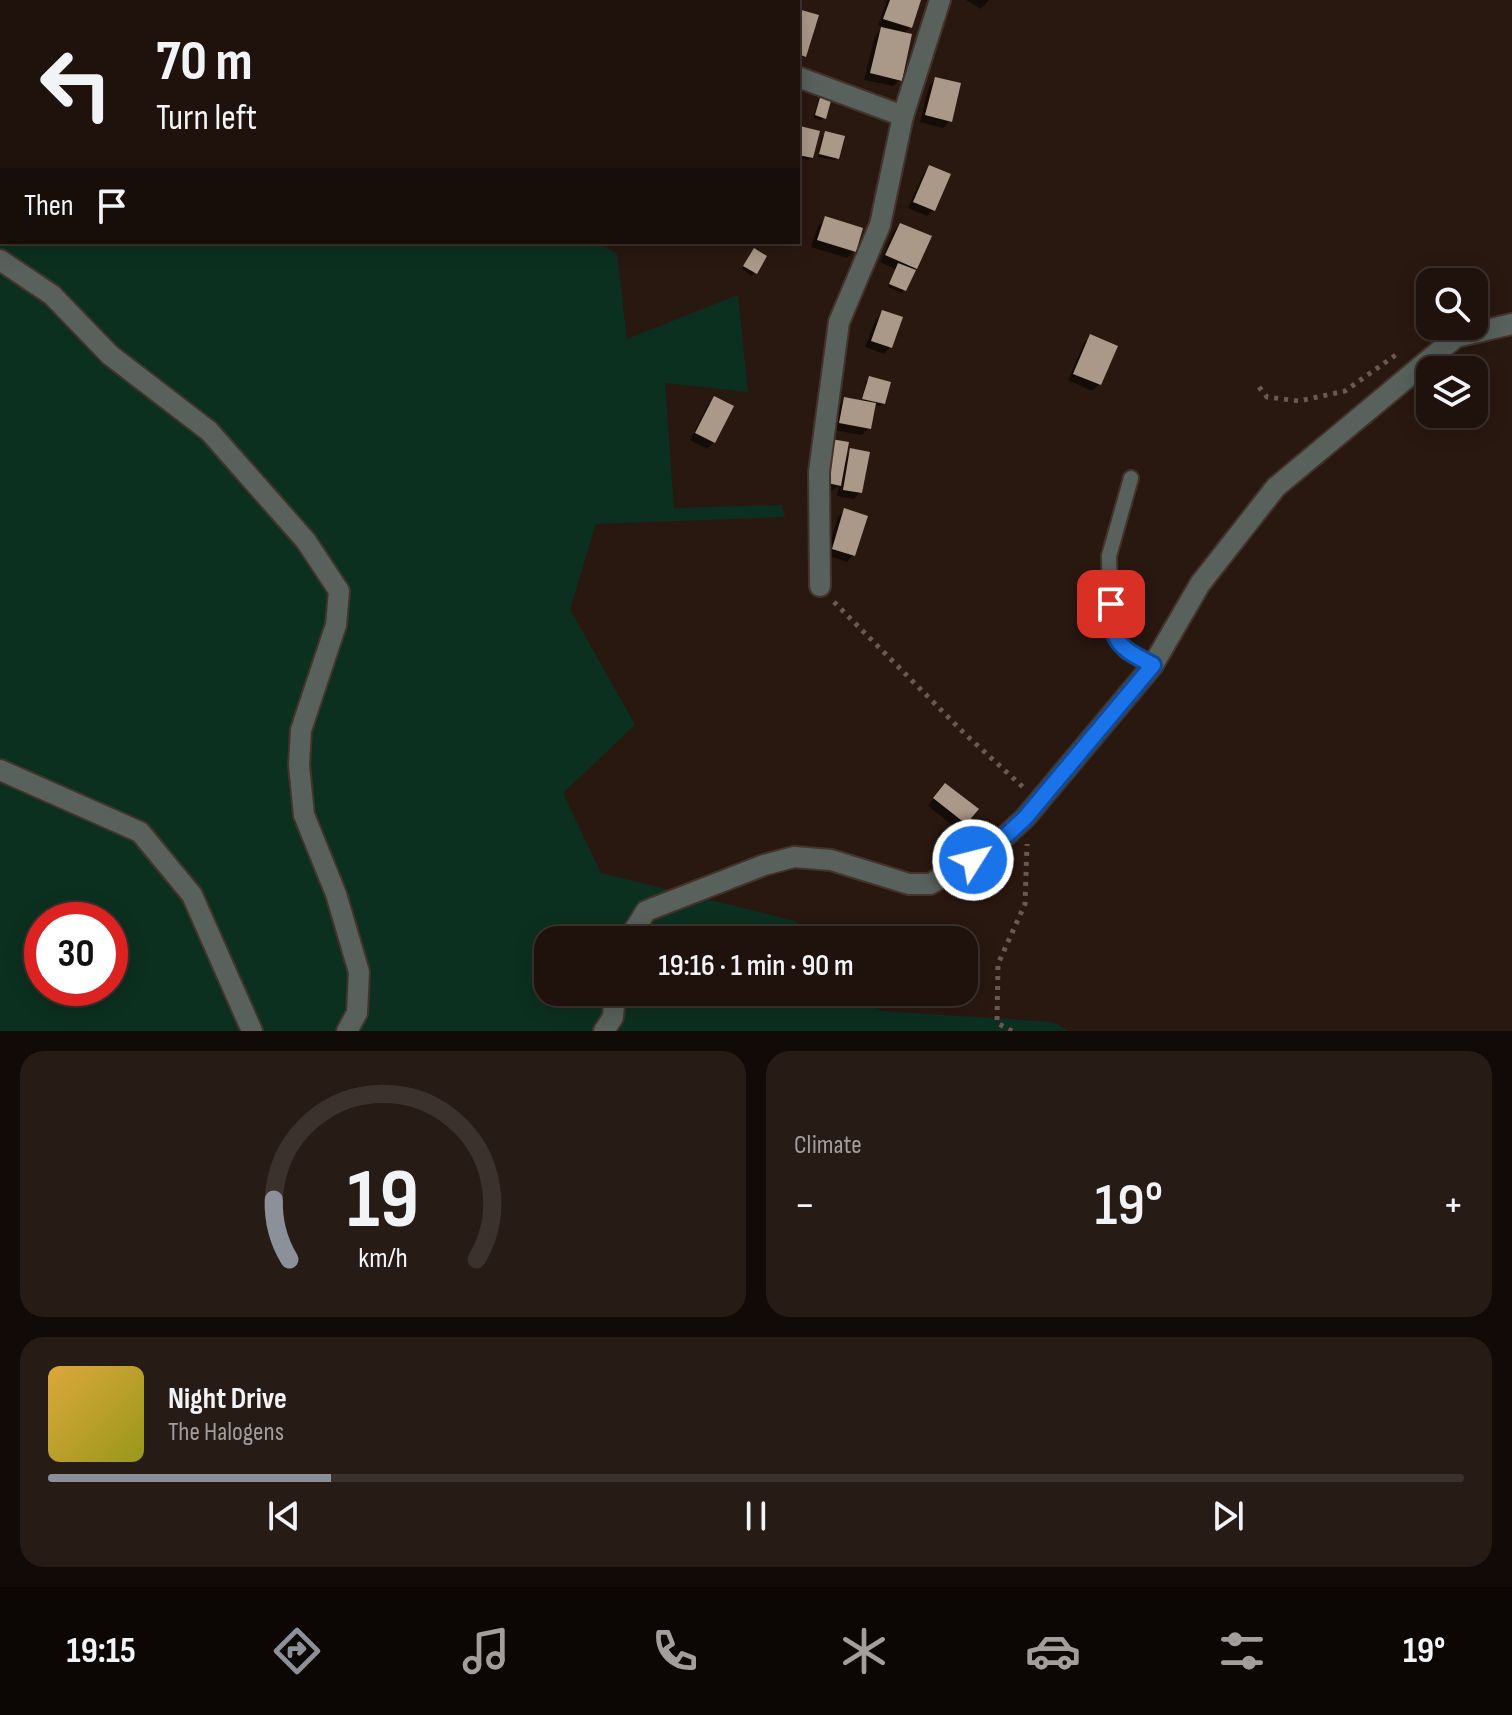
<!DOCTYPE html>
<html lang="en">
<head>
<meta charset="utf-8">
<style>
  :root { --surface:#1f120c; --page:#271b15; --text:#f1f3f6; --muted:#a19e9d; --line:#3c322d; --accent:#8c9099 }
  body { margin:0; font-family:"Sofia Sans Condensed",sans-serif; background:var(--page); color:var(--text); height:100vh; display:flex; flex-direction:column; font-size:30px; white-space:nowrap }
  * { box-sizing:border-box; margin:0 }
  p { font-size:26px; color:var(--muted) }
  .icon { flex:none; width:44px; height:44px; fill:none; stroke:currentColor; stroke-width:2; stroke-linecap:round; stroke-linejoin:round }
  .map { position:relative; height:1031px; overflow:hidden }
  .drawer { display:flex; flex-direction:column; gap:20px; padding:20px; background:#110a07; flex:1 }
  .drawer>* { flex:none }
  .top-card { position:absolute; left:0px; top:0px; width:800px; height:244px; box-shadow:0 4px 20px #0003,0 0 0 2px var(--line); background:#1f120c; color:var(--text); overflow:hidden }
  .buttons { position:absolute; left:1416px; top:268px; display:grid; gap:16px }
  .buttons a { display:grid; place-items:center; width:72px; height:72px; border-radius:16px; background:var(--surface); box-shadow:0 4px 20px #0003,0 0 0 2px var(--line); font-size:40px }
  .speed { position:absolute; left:24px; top:902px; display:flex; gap:16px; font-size:40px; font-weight:700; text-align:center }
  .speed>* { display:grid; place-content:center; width:104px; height:104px; border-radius:50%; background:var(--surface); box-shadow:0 4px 20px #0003,0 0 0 2px var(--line); line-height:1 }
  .speed .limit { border:12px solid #d22; background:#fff; color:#111 }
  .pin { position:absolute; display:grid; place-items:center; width:68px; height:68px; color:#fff; margin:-34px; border-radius:16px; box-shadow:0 4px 12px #0006 }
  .me { position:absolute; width:88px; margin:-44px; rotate:54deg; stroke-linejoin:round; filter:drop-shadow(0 0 6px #0008) }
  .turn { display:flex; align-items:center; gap:28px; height:168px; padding:0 24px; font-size:36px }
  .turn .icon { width:104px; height:104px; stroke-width:2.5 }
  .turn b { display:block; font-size:56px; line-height:68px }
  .then { display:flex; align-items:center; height:76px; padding:0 24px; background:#0003; gap:16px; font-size:30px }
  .big { font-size:60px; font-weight:600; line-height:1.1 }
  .drawer .card { flex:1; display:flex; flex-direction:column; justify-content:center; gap:12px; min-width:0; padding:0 28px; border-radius:24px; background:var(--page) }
  .drawer .dial { align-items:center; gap:0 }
  .dial svg { height:208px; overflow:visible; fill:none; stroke:var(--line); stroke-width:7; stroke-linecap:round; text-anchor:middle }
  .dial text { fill:var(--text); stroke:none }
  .song { display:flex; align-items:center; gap:24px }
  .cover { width:96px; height:96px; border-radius:12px; background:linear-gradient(135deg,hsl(40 70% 55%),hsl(60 70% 35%)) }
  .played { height:8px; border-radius:4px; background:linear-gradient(90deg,var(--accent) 20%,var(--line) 20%) }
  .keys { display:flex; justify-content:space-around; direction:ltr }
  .heat { display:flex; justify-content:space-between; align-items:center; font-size:44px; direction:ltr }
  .drawer .tiles { flex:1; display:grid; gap:20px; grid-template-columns:1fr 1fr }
  .card:last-child { grid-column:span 2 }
  .trip { position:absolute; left:534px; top:926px; width:444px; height:80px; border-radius:24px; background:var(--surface); box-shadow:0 4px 20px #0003,0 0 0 2px var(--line); font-weight:600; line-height:80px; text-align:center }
  .tab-bar { display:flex; height:128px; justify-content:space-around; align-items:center; background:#0c0705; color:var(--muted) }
  .tab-bar .icon { width:56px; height:56px }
  .tab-bar .current { color:var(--accent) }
  .tab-bar b { font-size:36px; color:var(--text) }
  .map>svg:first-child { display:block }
</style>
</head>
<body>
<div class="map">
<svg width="1512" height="1031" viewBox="0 0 1512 1031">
  <rect width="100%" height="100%" fill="#291810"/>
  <!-- green -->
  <path fill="#0c301f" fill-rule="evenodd" d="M0 0H62L74 2H2V242H597L617 254 627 339 738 295 748 392 665 383 674 508 782 505 785 517 596 524 570 609 635 725 563 793 601 873 795 921 813 940H548V992H863L881 1011 1053 1022 1069 1031H0ZM42 920H110V988H42Z"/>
  <!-- shadow -->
  <g fill="#0007">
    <polygon points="248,0 285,0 285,2 256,2"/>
    <polygon points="393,0 446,0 445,2 393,2"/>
    <polygon points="453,0 515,0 513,2 453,2"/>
    <rect x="646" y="0" width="56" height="2"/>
    <polygon points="887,0 919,0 910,27 903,34 900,80 893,86 864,80 875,36 883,27 878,25"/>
    <polygon points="966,0 989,0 981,9"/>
    <polygon points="935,79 950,121 943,128 920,122 929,86"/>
    <polygon points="821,96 824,117 822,120 813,118 819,99"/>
    <polygon points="800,129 811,157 808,160 798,158 798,131"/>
    <polygon points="825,134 838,158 835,160 818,157 822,136"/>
    <polygon points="929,167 934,209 927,216 908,208 923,174"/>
    <polygon points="825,219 854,251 847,258 811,247 818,226"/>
    <polygon points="900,225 915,268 902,293 888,287 895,269 880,262 893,232"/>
    <polygon points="751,253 764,256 752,276 742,269"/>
    <polygon points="882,312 890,347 884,354 865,347 876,319"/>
    <polygon points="1090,337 1099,384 1092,391 1068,380 1084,343"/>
    <polygon points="869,378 883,403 880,406 874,405 869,428 862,435 833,430 838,406 845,399 861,402 866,381"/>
    <polygon points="714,398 714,442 707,449 690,440 708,405"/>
    <polygon points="851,451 860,492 854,499 837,496 839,485 832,491 817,488"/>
    <polygon points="845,510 853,555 847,562 826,555 838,517"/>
    <polygon points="939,792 976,809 958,830 928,806"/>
  </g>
  <!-- building -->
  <g fill="#a98">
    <polygon points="890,0 921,0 912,28 883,19"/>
    <polygon points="798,9 819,15 806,57 798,54"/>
    <polygon points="881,27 912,34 902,81 870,73"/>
    <polygon points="935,77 961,83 952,122 925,115"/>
    <polygon points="821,94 832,97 826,119 815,115"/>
    <polygon points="800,126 820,131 813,158 798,155"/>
    <polygon points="825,131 845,136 839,159 819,154"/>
    <polygon points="929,165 951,174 935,211 913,202"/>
    <polygon points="825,216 863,228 856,252 817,240"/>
    <polygon points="900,223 932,236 917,269 885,255"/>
    <polygon points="754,248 767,256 757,274 743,266"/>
    <polygon points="898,263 916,270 906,291 889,284"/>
    <polygon points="882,310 903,317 892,348 871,341"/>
    <polygon points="1090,334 1118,346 1101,385 1073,374"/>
    <polygon points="869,376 891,382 885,404 862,399"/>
    <polygon points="714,396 734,406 715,443 695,433"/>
    <polygon points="844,397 876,403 871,429 839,423"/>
    <polygon points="831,439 849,442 841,486 823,482"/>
    <polygon points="850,448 870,452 862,493 843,490"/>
    <polygon points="844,508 868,516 855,556 832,549"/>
    <polygon points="945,783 979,809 966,824 933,798"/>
  </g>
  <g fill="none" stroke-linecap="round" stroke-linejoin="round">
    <!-- service casing -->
    <g stroke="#43332b" stroke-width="18">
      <polyline id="service" points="1131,478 1109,556 1111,629 1127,652 1153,665"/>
    </g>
    <!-- minor casing -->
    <g stroke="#43332b" stroke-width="24">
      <g id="minor">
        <polyline points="613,0 618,2"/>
        <polyline points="716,2 717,0"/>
        <polyline points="798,77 903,116"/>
        <polyline points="0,260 52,295 110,355 209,431 306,541 339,591 336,625 301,730 299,765 304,815 336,894 359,972 357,1013 347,1031"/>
        <polyline points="820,586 819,472 839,322 880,225 903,116 940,0"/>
        <polyline points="0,770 140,832 192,895 252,1031"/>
        <polyline points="628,940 646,911 764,865 794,857 831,860 909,884 930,884 990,850 1025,818 1153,665 1200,584 1276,487 1456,337 1512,324"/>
        <polyline points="604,1031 613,1017 615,992"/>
      </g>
    </g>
    <!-- path -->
    <g stroke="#685952" stroke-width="5" stroke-dasharray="4 6" stroke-linecap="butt">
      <polyline points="1259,387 1267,397 1299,401 1345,391 1400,352"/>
      <polyline points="834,602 966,735 1024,788"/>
      <polyline points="1012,1031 997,1023 998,964 1025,904 1027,844"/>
    </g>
    <!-- service -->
    <use href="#service" stroke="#58615b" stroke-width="14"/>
    <!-- minor -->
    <use href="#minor" stroke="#58615b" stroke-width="20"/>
  </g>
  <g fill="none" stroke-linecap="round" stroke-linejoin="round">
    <!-- route casing -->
    <g stroke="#114b97" stroke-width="20">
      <path id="route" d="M973 860 990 850 1025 818 1153 665C1120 648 1111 643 1111 604"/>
    </g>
    <!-- route -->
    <use href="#route" stroke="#1a73e8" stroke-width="14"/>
  </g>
</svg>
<div class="buttons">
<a><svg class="icon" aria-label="search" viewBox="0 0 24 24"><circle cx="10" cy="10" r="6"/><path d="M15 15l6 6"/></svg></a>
<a><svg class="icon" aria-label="layers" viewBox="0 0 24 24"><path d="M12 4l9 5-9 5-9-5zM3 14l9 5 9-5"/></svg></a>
</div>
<div class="speed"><div class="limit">30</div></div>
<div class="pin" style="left:1111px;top:604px;background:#d93025"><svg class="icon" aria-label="arrive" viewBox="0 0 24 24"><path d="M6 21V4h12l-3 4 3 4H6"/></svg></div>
<svg class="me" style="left:973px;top:860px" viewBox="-20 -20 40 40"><circle r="17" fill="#1a73e8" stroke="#fff" stroke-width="3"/><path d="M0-11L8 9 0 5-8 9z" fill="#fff"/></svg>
<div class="trip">19:16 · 1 min · 90 m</div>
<div class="top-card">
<div class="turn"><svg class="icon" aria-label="left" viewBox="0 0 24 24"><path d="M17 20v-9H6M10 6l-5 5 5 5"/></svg><div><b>70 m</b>Turn left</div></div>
<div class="then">Then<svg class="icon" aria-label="arrive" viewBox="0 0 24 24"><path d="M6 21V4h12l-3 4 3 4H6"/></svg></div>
</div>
</div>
<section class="drawer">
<div class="tiles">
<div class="card dial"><svg viewBox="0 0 100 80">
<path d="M14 69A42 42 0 1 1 86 69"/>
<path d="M14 69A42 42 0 0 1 8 46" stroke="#8c9099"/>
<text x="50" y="56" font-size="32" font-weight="700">19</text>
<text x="50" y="72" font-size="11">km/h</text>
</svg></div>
<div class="card"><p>Climate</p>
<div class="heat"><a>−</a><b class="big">19°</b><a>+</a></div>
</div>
<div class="card">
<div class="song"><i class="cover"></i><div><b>Night Drive</b><p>The Halogens</p></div></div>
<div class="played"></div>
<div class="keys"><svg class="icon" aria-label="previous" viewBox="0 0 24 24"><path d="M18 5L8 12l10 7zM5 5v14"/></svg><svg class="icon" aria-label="pause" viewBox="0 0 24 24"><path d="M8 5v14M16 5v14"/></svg><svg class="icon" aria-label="next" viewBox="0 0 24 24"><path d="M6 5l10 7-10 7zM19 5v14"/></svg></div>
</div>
</div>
</section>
<nav class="tab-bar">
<b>19:15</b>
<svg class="icon current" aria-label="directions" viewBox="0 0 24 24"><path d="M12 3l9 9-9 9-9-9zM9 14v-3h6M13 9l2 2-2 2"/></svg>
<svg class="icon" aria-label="music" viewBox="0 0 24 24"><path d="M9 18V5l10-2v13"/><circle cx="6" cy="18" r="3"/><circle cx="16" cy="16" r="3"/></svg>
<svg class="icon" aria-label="phone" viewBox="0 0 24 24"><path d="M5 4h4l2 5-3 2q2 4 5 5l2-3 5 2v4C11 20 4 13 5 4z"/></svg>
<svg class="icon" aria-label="climate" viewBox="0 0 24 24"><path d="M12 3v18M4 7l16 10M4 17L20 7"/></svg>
<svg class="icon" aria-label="car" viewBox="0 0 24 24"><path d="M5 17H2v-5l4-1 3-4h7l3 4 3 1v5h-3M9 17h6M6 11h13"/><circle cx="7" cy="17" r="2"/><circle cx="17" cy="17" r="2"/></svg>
<svg class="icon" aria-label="filters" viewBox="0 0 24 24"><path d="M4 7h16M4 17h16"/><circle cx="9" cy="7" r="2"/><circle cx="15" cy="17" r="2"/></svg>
<b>19°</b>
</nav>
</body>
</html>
